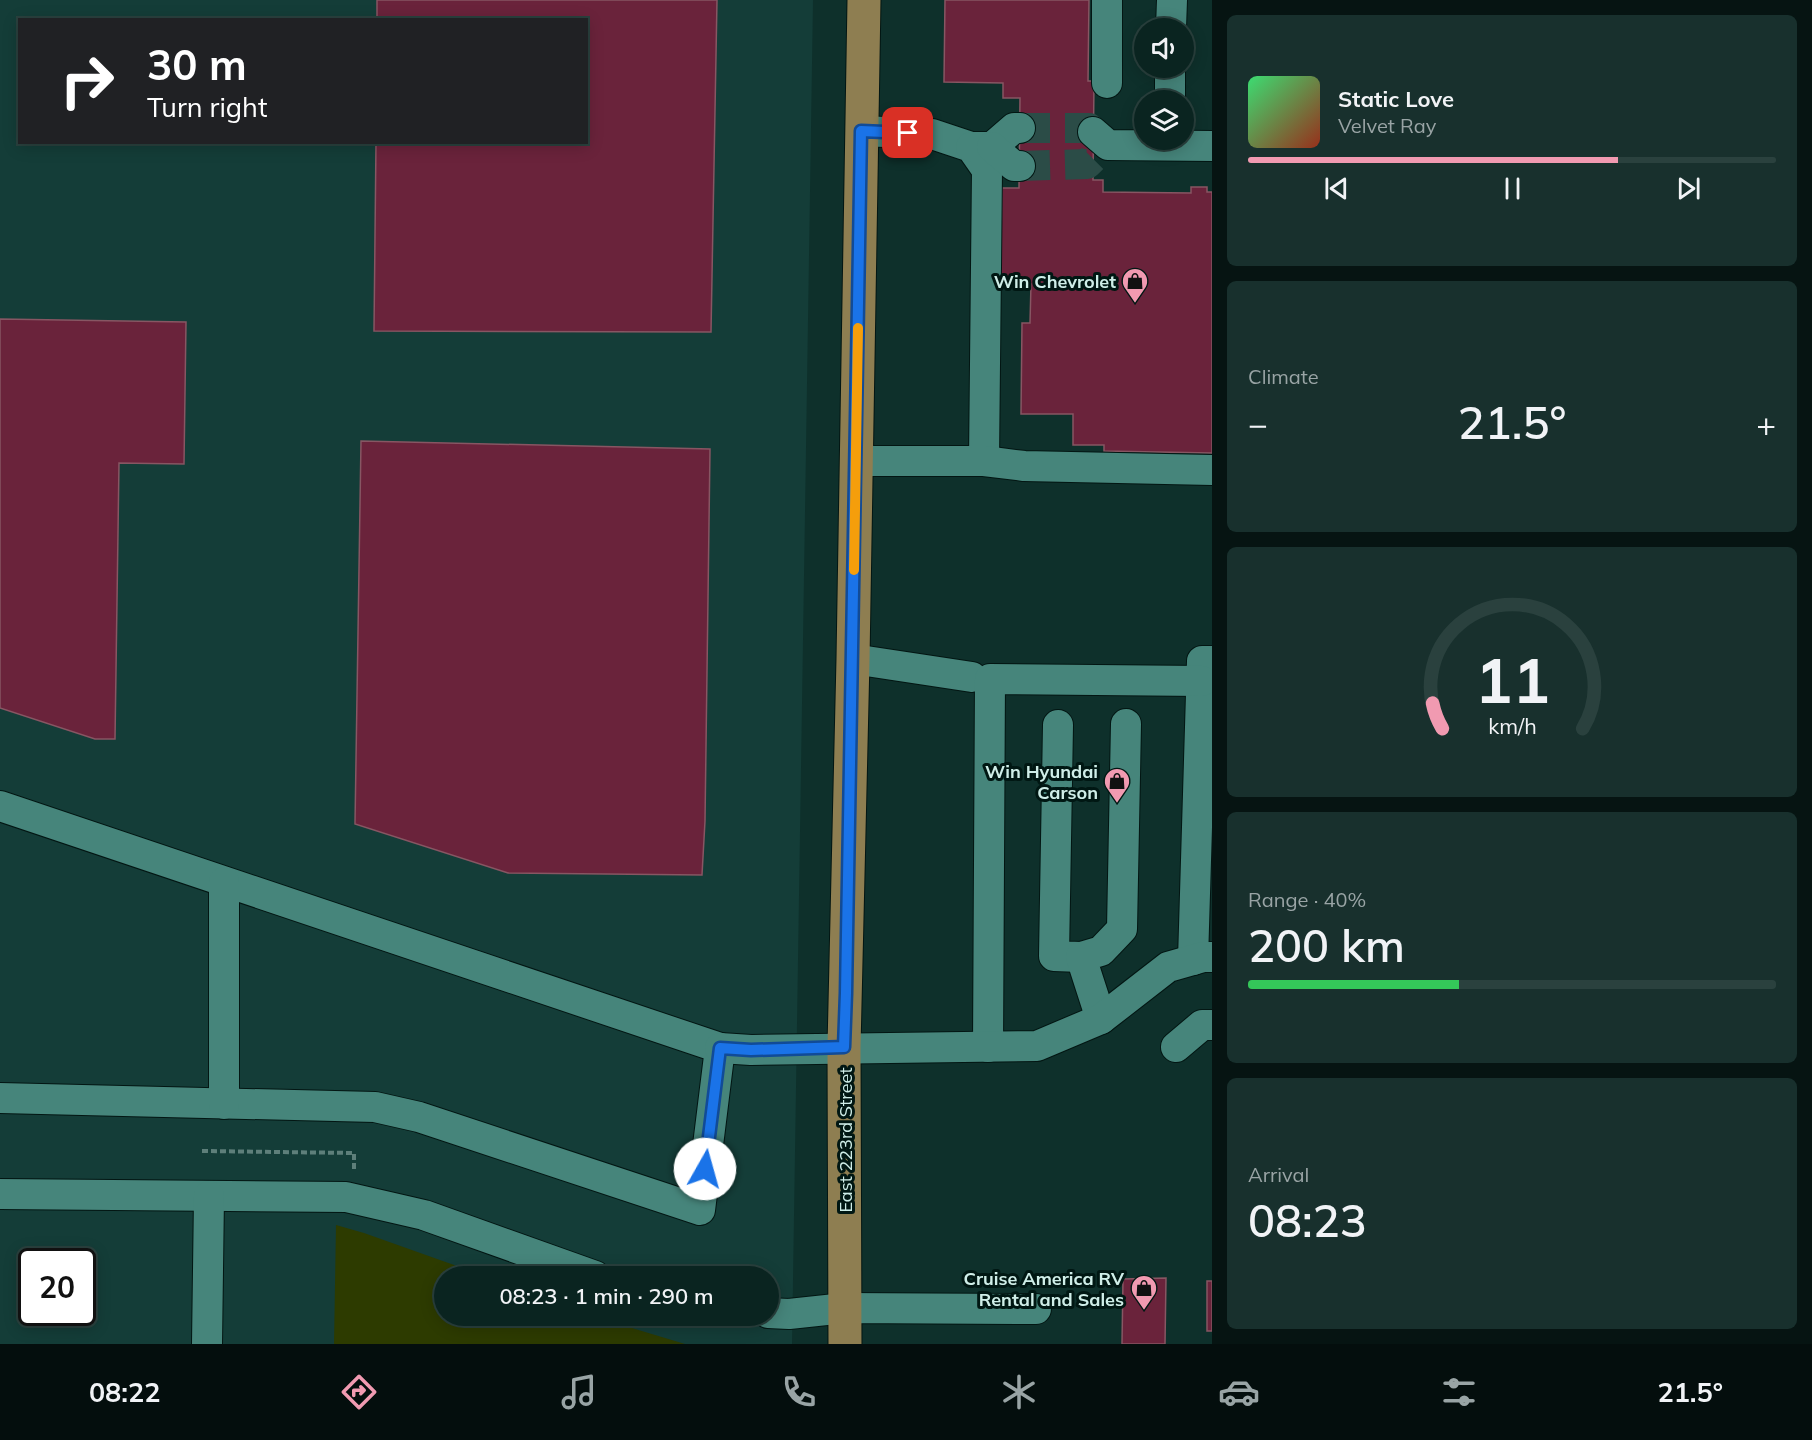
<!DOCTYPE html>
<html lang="en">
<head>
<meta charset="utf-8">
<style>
  :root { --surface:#0a2420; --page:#18302d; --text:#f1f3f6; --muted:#99a4a5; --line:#2a413e; --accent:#f19ab1 }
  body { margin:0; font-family:Mulish,sans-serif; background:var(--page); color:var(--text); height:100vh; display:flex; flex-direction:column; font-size:22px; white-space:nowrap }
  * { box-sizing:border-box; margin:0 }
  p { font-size:20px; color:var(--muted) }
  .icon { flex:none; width:33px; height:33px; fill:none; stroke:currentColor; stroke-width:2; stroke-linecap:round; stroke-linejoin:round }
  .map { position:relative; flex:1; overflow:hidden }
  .panel { display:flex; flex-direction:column; gap:15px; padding:15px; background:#061412; width:600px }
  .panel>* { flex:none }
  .hud { position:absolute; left:18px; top:18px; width:570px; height:126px; border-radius:0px; box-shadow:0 3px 15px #0003,0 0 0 2px var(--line); background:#202124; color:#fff; overflow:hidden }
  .buttons { position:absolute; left:1134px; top:18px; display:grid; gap:12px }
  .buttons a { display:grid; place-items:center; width:60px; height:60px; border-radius:50%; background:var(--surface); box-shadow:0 3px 15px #0003,0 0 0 2px var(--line); font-size:30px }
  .speed { position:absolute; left:18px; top:1248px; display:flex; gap:12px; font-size:30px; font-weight:700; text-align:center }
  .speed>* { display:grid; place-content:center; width:78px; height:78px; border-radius:50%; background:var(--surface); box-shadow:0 3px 15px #0003,0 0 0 2px var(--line); line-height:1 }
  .speed .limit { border:3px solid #111; border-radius:9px; background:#fff; color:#111 }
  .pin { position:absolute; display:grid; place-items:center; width:51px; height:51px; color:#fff; margin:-26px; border-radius:12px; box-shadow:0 3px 9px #0006 }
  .me { position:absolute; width:66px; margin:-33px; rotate:7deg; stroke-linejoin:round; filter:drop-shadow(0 0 4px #0008) }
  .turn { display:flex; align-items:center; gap:21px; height:126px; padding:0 30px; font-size:27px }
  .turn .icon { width:78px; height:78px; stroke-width:2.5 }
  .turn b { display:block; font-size:42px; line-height:51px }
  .big { font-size:45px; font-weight:600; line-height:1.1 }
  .panel .widget { flex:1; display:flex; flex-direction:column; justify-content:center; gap:9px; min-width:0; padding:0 21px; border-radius:9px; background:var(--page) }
  .panel .dial { align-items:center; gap:0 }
  .dial svg { height:156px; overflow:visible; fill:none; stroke:var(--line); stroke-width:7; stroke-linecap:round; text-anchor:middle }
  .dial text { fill:var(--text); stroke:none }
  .song { display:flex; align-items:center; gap:18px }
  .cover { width:72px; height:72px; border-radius:9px; background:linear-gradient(135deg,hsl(140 70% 55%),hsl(10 70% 35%)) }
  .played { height:6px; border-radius:3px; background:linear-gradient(90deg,var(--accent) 70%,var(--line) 70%) }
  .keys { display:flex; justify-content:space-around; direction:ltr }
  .heat { display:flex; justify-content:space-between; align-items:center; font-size:33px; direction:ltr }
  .charge { height:9px; border-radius:4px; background:linear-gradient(90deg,#34c759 40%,var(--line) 0) }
  .trip { position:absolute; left:434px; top:1266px; width:345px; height:60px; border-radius:30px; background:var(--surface); box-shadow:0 3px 15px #0003,0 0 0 2px var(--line); font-weight:600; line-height:60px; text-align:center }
  .tab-bar { display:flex; height:96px; justify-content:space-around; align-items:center; background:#040e0d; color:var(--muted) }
  .tab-bar .icon { width:42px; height:42px }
  .tab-bar .current { color:var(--accent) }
  .tab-bar b { font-size:27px; color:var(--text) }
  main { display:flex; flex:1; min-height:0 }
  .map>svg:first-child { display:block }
</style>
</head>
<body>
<main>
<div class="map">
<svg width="1212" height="1344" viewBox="0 0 1212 1344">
  <rect width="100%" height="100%" fill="#0e302b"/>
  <!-- built -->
  <path fill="#143d38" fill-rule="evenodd" d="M0 0H813L792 1344H0ZM20 20H586V142H20ZM32 1262H82V1312H32ZM444 1276H768V1316H444Z"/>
  <!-- green -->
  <polygon fill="#2d3b00" points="336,1225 364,1233 485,1276 444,1276 444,1316 592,1316 685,1344 334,1344"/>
  <!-- building -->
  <g fill="#6a233b" stroke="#875663" stroke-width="1.5">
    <polygon points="377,0 717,0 711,332 374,331 376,142 586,142 586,20 377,20"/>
    <polygon points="945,0 1089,0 1088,81 1094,81 1093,180 1103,180 1103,192 1191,193 1191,187 1207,187 1207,192 1212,192 1212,453 1104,451 1104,445 1073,445 1073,414 1021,414 1022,323 1030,323 1031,284 1000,284 1002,188 1019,188 1020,98 1003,98 1003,83 944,82"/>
    <polygon points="0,319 186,322 184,464 119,463 115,739 95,739 0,708"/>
    <polygon points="361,441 710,449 705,821 702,875 508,873 355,824"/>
    <polygon points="1166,1278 1165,1344 1122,1344 1123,1279"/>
    <rect x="1207" y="1281" width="5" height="50"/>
  </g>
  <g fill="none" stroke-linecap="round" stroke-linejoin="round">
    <!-- minor-tunnel -->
    <g stroke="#2b4c47" stroke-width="30" stroke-dasharray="30 15" stroke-linecap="butt">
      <polyline points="1020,128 1089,128 1093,132"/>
      <polyline points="1020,166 1087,164 1093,158"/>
    </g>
    <!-- minor casing -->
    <g stroke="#031613" stroke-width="32">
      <g id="minor">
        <polyline points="1171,28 1172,0"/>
        <polyline points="1107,83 1107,0"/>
        <polyline points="1170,100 1170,68"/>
        <polyline points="861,131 932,134 971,147 987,170 984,461"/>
        <polyline points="1093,132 1108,145 1212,146"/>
        <polyline points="971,147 992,147 1014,128 1020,128"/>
        <polyline points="992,147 1014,166 1020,166"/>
        <polyline points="856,461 984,461 1024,466 1212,470"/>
        <polyline points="853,659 972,677"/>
        <polyline points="1058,725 1054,956 1081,957"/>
        <polyline points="0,806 720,1048 700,1210 419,1117 375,1107 0,1098"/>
        <polyline points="1193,960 1202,661 1212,661"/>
        <polyline points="1101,1019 1081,957 1101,951 1122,929 1126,724"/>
        <polyline points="988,1047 990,679 1202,681"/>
        <polyline points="1176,1047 1202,1025 1212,1025"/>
        <polyline points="720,1048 751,1050 1037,1046 1101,1019 1168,967 1203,957 1212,957"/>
        <polyline points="224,1104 224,882"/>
        <polyline points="0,1194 346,1197 424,1215 595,1276"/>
        <polyline points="768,1313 789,1314 845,1308 1036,1309"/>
        <polyline points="207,1344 209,1196"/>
      </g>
    </g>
    <!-- major casing -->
    <g stroke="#031613" stroke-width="35">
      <polyline id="major" points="845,1344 844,1047 853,659 864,0"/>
    </g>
    <!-- path -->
    <polyline stroke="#5e7f7a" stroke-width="4" stroke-dasharray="6 3" stroke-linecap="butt" points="202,1151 354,1153 354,1171"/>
    <!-- minor -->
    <use href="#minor" stroke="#46857b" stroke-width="30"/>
    <!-- major -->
    <use href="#major" stroke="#8e7e51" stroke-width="33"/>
  </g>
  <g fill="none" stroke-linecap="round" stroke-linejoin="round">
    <!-- route casing -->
    <g stroke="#114b97" stroke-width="15">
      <polyline id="route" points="705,1169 720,1048 751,1050 844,1047 846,993 861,131 908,133"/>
    </g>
    <!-- route -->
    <use href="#route" stroke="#1a73e8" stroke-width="10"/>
    <!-- slow -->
    <polyline stroke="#f59e0b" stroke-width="10" points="854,570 858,328"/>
  </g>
  <!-- icons -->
  <defs>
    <g id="shop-pin" transform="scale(1.35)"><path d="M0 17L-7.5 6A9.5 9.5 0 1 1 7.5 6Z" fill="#f19ab1" stroke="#001713"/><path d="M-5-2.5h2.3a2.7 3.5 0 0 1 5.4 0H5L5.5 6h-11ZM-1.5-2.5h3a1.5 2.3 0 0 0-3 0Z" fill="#111"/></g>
  </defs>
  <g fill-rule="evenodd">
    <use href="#shop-pin" x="1135" y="281"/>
    <use href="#shop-pin" x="1117" y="781"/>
    <use href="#shop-pin" x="1144" y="1288"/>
  </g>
  <g text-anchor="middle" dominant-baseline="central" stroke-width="6" stroke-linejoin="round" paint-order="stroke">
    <!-- poi labels -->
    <g font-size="18" font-weight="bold" fill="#cfeee8" stroke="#001713" text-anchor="end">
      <text x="1116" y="281">Win Chevrolet</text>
      <text x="1098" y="771">Win Hyundai<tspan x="1098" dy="21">Carson</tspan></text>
      <text x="1124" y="1278">Cruise America RV<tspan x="1124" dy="21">Rental and Sales</tspan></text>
    </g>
    <!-- street labels -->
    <g font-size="18" fill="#cfeee8" stroke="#001713">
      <text transform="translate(845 1140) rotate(-90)">East 223rd Street</text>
    </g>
  </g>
</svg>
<div class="buttons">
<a><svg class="icon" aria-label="sound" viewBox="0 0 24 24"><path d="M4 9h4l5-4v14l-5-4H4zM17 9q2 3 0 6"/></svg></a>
<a><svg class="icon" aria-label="layers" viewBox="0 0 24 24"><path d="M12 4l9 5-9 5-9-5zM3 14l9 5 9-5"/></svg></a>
</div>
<div class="speed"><div class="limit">20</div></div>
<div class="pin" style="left:908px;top:133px;background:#d93025"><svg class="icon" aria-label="arrive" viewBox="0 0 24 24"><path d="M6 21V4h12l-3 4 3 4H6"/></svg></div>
<svg class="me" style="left:705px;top:1169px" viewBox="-20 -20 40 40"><circle r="19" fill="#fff"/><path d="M0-13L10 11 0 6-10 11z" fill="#1a73e8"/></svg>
<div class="trip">08:23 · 1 min · 290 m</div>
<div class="hud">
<div class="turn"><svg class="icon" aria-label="right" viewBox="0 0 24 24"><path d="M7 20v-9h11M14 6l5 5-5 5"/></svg><div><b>30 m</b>Turn right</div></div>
</div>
</div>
<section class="panel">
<div class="widget">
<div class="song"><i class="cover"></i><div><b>Static Love</b><p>Velvet Ray</p></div></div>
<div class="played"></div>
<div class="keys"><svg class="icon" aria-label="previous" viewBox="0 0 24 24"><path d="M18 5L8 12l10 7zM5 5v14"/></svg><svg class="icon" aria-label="pause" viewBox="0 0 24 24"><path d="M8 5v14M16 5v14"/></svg><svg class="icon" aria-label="next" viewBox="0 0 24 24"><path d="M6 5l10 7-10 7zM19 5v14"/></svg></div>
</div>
<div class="widget"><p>Climate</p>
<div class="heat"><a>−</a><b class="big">21.5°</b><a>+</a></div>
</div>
<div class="widget dial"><svg viewBox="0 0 100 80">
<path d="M14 69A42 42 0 1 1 86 69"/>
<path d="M14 69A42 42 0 0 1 9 56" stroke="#f19ab1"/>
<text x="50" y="56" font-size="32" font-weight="700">11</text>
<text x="50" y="72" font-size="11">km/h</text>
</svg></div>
<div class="widget"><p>Range · 40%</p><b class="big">200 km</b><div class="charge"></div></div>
<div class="widget"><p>Arrival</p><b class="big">08:23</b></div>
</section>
</main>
<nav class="tab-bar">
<b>08:22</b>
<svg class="icon current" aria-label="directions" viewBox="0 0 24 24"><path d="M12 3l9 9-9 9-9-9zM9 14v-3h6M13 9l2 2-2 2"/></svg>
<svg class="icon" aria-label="music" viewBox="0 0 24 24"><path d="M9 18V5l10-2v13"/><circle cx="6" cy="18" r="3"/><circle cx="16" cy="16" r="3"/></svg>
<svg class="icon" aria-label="phone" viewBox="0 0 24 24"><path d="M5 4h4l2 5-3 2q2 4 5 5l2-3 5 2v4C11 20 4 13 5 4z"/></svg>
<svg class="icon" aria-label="climate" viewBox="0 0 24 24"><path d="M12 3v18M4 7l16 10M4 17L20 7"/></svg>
<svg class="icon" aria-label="car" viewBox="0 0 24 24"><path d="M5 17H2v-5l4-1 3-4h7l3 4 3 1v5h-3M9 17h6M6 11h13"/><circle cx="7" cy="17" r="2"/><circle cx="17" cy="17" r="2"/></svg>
<svg class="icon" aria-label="filters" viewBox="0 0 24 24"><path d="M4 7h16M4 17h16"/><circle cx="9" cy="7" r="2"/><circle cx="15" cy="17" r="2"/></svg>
<b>21.5°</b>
</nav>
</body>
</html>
